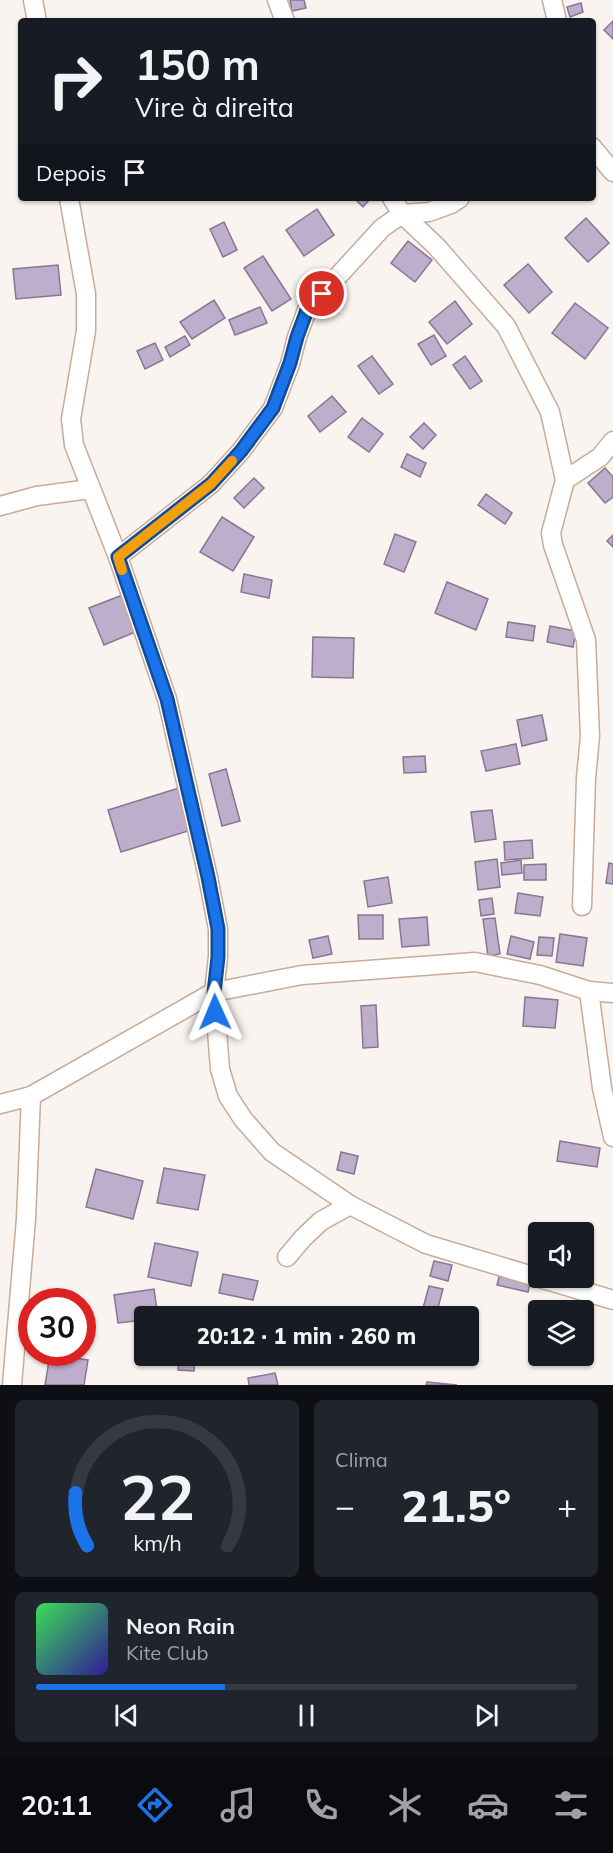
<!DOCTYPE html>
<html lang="pt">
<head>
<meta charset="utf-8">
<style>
  :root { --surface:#171b24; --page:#20242c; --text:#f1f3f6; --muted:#9ea1a6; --line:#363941; --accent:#1a73e8 }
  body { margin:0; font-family:Mulish,sans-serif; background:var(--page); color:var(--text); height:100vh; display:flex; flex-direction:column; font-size:22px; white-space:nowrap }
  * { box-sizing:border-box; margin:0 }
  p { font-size:20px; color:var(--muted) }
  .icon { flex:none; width:33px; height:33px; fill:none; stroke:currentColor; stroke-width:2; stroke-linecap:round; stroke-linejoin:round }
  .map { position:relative; height:1385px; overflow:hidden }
  .drawer { display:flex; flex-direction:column; gap:15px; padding:15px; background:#0d0f14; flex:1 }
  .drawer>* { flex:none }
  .hud { position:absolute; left:18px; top:18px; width:578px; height:183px; border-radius:6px; box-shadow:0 2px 4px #0004; background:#171b24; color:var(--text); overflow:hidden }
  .tools { position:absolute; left:528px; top:1222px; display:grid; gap:12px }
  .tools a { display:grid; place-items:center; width:66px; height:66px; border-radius:6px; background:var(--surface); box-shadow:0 2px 4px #0004; font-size:30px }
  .speed { position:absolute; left:18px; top:1288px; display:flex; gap:12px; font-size:30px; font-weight:700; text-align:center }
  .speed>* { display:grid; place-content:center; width:78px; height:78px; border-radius:50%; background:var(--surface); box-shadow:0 2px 4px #0004; line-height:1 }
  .speed .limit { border:9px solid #d22; background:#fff; color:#111 }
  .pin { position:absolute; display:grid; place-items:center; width:51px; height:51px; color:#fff; margin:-26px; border:3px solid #fff; border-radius:50%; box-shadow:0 2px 6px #0007 }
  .me { position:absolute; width:66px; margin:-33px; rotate:359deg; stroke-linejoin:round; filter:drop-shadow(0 0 4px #0008) }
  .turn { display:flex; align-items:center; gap:21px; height:126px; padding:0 18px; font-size:27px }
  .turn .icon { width:78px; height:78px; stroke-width:2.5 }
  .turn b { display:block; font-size:42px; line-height:51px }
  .then { display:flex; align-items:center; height:57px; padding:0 18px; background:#0003; gap:12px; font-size:22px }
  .big { font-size:45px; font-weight:800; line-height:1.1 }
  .drawer .card { flex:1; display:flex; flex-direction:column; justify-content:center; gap:9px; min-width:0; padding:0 21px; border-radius:9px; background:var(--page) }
  .drawer .dial { align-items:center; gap:0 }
  .dial svg { height:156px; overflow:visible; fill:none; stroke:var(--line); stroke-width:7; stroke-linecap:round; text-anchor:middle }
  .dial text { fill:var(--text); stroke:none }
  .song { display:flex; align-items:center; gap:18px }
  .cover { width:72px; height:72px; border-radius:9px; background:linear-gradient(135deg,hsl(130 70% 55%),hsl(250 70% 35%)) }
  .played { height:6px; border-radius:3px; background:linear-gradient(90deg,var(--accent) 35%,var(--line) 35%) }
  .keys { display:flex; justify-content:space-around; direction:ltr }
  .heat { display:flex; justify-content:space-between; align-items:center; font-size:33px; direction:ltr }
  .drawer .tiles { flex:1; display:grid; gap:15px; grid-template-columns:1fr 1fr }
  .card:last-child { grid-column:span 2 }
  .trip { position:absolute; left:134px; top:1306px; width:345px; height:60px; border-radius:6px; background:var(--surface); box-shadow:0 2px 4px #0004; font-weight:800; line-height:60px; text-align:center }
  .menu { display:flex; height:96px; justify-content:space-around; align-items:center; background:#090b0e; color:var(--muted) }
  .menu .icon { width:42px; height:42px }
  .menu .selected { color:var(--accent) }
  .menu b { font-size:27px; color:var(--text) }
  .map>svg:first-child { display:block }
</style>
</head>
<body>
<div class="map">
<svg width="613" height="1385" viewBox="0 0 613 1385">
  <rect width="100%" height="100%" fill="#faf4f0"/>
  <!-- building -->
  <g fill="#beadcb" stroke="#877792" stroke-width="1.5">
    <polygon points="290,0 304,0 306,8 292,11"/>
    <polygon points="581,3 583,12 570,17 567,7"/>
    <polygon points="613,21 613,39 604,30"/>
    <polygon points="354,198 371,198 363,207"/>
    <polygon points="317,209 334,235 304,256 286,230"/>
    <polygon points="586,218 609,243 588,262 565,238"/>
    <polygon points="224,222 237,250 223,257 210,229"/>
    <polygon points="408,241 432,260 415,282 391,263"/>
    <polygon points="263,256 291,299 272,311 244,268"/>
    <polygon points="528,264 552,292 529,313 504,285"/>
    <polygon points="58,265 61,295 16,299 13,269"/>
    <polygon points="214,300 225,318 192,339 180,322"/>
    <polygon points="455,301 472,324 447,344 429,322"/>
    <polygon points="575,303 608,328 585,359 552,333"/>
    <polygon points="260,307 267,323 235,335 229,320"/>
    <polygon points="434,335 446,356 431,365 418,344"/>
    <polygon points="185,336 190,345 170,357 165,347"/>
    <polygon points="155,343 163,360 145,369 137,351"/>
    <polygon points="372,356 393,384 379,394 358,366"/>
    <polygon points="465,356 482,381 470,389 453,365"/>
    <polygon points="332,396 346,412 320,432 308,416"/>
    <polygon points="362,418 383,434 369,452 348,437"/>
    <polygon points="424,423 436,435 423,449 410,437"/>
    <polygon points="407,454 426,463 420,477 401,467"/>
    <polygon points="605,468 613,477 613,497 605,503 588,483"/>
    <polygon points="254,478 264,488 244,508 234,498"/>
    <polygon points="486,494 512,513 505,524 478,505"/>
    <polygon points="222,517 254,537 233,571 200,552"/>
    <polygon points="395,534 416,542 404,572 384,564"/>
    <polygon points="613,535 613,547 607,541"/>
    <polygon points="244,574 272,580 269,598 241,592"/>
    <polygon points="447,582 488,599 476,630 435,613"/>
    <polygon points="125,594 140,630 104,645 89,608"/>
    <polygon points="508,622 535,626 533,641 506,637"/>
    <polygon points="550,626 576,631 573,647 547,642"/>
    <polygon points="313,637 354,638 353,678 312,677"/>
    <polygon points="542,715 547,740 522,746 517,720"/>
    <polygon points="516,744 520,764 486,771 481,751"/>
    <polygon points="425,756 426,772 404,773 403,757"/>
    <polygon points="226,769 240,821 222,826 209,774"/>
    <polygon points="179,788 191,830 121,852 108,810"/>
    <polygon points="492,810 496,839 475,842 471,812"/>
    <polygon points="532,840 533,858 505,860 504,842"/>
    <polygon points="497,859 500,887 478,890 475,862"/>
    <polygon points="521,860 522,873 502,875 501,863"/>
    <polygon points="609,863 613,864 613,884 606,883"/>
    <polygon points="546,864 546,880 524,880 524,865"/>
    <polygon points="388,877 392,903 368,907 364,881"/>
    <polygon points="518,893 543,897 540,916 515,913"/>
    <polygon points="492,898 494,914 481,916 479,900"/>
    <polygon points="358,915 383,915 383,939 359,939"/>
    <polygon points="427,917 429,945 402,947 399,919"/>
    <polygon points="495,918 500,954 488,956 483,919"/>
    <polygon points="560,934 587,938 583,966 556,962"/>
    <polygon points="328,936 332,954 313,958 309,940"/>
    <polygon points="511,936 534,942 530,959 507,954"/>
    <polygon points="539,937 554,938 552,956 537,955"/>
    <polygon points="525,997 558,1000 555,1028 523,1026"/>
    <polygon points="376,1005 378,1047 363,1048 361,1006"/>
    <polygon points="560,1141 600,1148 597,1167 557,1161"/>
    <polygon points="341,1152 358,1156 354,1174 337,1170"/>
    <polygon points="164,1168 205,1175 198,1210 157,1203"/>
    <polygon points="96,1169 143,1181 133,1219 86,1207"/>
    <polygon points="155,1243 198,1252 191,1286 148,1277"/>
    <polygon points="434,1261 452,1265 448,1281 430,1276"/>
    <polygon points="500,1273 531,1280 528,1292 497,1285"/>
    <polygon points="223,1274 258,1281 253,1300 219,1293"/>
    <polygon points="429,1286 443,1289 436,1315 422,1312"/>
    <polygon points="154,1289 158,1317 144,1317 144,1320 118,1323 114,1295"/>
    <polygon points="50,1355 88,1360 84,1385 45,1385"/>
    <polygon points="179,1356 195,1356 194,1371 178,1370"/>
    <polygon points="275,1373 278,1385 249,1385 248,1378"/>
    <polygon points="427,1382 457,1385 426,1385"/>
  </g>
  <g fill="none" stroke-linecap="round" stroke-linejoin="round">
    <!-- minor casing -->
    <g stroke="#c9ab97" stroke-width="21">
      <g id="minor">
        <polyline points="33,0 37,21"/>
        <polyline points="277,0 285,21"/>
        <polyline points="552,0 557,21"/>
        <polyline points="592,147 613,172"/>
        <polyline points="69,198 86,294 86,331 71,419 74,445 118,557 167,699 208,877 218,929 218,957 214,992 220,1069 228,1096 243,1119 272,1152 350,1205 426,1244 613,1300"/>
        <polyline points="392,198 402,214 436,246 506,326 550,412 565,480 551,533 553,545 586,640 590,736 586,778 582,906"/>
        <polyline points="565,480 600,457 613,441"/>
        <polyline points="0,506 37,496 90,489"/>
        <polyline points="118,557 211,484 241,451 273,408 290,364 297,337 307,310 382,228 402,214 429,212 451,204 460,198"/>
        <polyline points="589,991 602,1088 613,1137"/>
        <polyline points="0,1104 31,1096 214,992 302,975 475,962 540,975 589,991 613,993"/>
        <polyline points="287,1257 303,1238 321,1221 350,1205"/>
        <polyline points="12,1385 26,1219 31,1096"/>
      </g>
    </g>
    <!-- minor -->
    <use href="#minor" stroke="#fff" stroke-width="18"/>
  </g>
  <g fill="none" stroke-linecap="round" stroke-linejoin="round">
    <!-- route casing -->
    <g stroke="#114b97" stroke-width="15">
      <polyline id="route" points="215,1012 214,993 218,957 218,929 208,877 167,699 118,557 211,484 241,451 273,408 290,363 297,337 307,310 322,294"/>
    </g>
    <!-- route -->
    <use href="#route" stroke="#1a73e8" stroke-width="10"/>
    <!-- slow -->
    <polyline stroke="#f59e0b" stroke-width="10" points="122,570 118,557 211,484 232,461"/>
  </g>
</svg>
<div class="tools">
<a><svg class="icon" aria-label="sound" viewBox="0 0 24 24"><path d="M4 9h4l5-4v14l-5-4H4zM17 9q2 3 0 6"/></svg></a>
<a><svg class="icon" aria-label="layers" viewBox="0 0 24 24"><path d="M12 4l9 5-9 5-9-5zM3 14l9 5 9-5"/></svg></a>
</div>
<div class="speed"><div class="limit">30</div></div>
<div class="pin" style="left:322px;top:294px;background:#d93025"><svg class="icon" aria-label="arrive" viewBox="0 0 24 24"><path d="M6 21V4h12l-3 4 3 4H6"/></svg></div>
<svg class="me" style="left:215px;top:1012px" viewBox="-20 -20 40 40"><path d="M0-17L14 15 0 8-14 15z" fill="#1a73e8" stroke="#fff" stroke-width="4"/></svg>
<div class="trip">20:12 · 1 min · 260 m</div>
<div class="hud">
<div class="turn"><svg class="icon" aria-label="right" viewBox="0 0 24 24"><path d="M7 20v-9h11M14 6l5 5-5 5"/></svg><div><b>150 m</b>Vire à direita</div></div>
<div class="then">Depois<svg class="icon" aria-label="arrive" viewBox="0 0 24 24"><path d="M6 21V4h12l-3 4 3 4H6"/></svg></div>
</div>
</div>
<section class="drawer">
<div class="tiles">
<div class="card dial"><svg viewBox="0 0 100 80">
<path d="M14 69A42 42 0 1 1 86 69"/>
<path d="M14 69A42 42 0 0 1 8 42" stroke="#1a73e8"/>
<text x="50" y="56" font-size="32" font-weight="700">22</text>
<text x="50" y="72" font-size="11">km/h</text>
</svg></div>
<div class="card"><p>Clima</p>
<div class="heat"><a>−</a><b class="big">21.5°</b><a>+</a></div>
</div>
<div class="card">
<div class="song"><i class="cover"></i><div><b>Neon Rain</b><p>Kite Club</p></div></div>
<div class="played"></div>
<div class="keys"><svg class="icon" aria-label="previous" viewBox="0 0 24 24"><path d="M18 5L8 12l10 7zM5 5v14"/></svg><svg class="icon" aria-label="pause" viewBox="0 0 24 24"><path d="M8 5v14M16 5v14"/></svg><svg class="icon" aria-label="next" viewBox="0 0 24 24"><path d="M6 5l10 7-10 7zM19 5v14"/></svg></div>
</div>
</div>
</section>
<nav class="menu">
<b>20:11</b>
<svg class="icon selected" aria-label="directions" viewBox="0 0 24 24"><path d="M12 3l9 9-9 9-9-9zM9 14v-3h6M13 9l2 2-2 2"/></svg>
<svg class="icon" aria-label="music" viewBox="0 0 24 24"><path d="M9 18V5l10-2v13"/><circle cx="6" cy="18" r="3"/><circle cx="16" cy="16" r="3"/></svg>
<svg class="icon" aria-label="phone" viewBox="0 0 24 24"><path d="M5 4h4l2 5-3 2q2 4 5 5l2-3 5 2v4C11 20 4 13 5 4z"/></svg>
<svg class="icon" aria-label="climate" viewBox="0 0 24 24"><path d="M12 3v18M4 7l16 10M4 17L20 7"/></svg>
<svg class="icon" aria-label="car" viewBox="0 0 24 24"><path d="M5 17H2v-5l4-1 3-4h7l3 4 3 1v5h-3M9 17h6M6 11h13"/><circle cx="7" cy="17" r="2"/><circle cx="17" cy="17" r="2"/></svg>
<svg class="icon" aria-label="filters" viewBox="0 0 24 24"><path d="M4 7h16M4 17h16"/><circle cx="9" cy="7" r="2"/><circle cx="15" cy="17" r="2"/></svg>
</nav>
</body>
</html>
